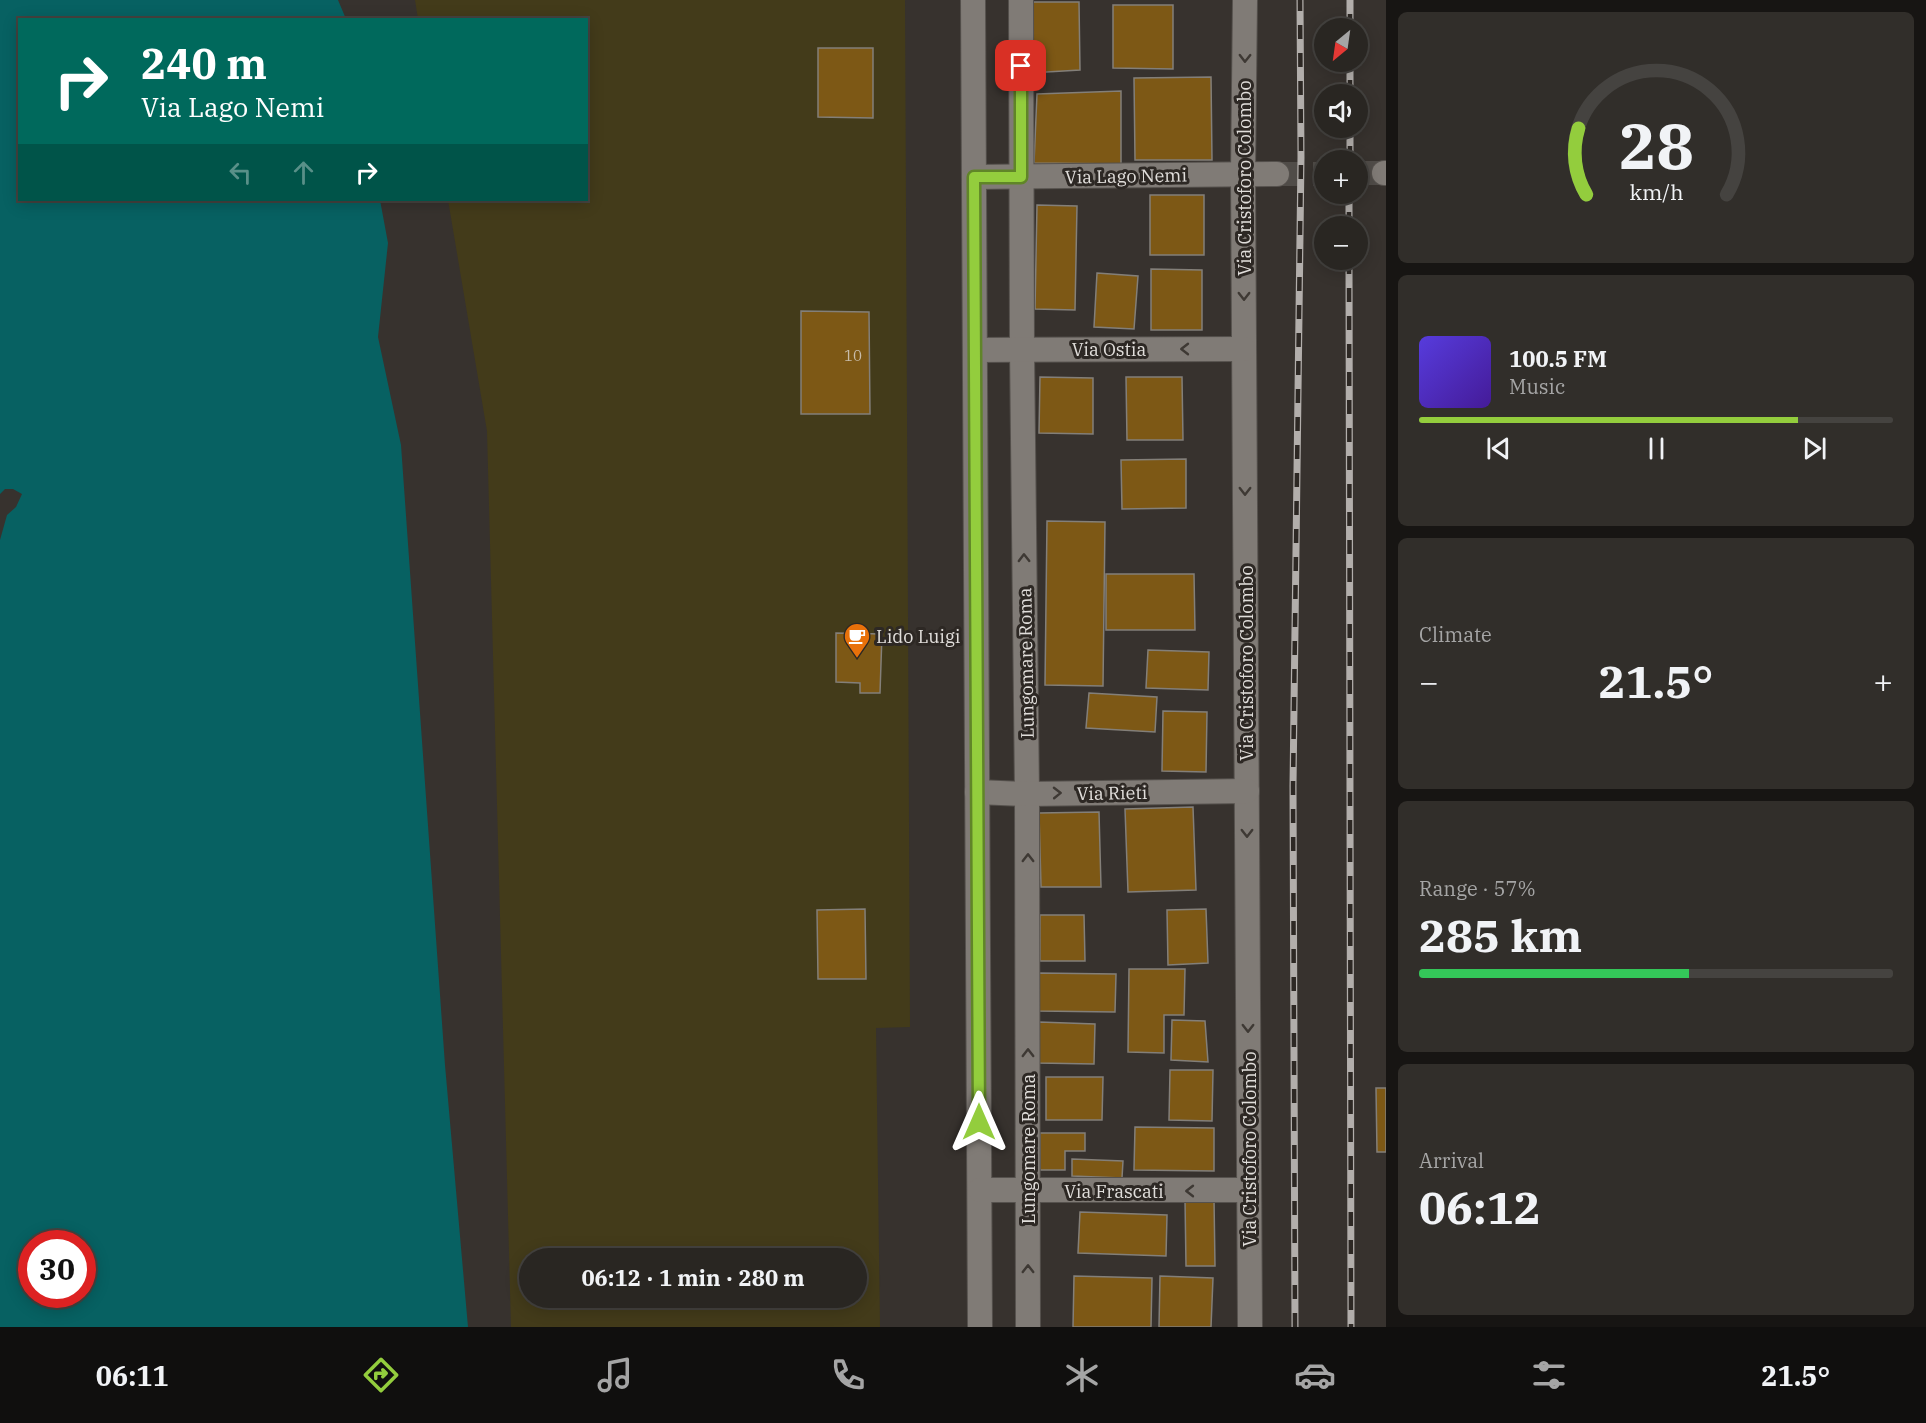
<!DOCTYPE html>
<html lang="en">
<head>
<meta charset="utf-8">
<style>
  :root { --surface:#292622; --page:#312e2a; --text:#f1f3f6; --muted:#a5a5a5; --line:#454340; --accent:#93cd3d }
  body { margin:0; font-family:"IBM Plex Serif",serif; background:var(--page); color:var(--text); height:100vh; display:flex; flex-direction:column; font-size:22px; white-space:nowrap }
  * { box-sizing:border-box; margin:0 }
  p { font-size:20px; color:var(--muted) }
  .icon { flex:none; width:33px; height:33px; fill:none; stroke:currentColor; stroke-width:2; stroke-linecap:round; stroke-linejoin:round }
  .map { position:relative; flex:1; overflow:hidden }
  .side { display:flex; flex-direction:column; gap:12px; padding:12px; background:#171513; width:540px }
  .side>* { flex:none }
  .guide { position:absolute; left:18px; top:18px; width:570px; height:183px; border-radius:0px; box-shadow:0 3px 15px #0003,0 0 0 2px var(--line); background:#00695c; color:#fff; overflow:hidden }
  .needle { width:39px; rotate:209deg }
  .tools { position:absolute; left:1314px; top:18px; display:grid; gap:12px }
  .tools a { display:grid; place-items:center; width:54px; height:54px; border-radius:50%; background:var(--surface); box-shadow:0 3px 15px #0003,0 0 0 2px var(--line); font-size:30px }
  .speed { position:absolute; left:18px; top:1230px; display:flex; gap:12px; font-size:30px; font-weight:700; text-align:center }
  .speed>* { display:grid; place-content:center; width:78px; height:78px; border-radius:50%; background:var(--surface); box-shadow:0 3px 15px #0003,0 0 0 2px var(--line); line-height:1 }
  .speed .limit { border:9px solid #d22; background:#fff; color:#111 }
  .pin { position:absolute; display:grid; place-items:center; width:51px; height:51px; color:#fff; margin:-26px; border-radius:12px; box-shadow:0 3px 9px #0006 }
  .me { position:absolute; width:66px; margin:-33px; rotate:0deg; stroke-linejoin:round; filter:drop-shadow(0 0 4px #0008) }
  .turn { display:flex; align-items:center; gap:21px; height:126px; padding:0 24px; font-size:27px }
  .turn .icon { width:78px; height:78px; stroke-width:2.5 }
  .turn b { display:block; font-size:42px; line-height:51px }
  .lanes { display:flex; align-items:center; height:57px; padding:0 24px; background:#0003; justify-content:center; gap:30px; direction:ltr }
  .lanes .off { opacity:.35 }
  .big { font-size:45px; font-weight:700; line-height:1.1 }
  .side .tile { flex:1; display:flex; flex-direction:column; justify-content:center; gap:9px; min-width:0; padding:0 21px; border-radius:9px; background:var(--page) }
  .side .dial { align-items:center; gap:0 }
  .dial svg { height:156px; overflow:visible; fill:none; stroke:var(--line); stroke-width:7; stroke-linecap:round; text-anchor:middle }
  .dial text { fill:var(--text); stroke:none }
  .song { display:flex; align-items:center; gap:18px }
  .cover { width:72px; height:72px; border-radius:9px; background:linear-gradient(135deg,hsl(250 70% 55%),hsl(260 70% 35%)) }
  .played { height:6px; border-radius:3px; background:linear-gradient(90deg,var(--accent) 80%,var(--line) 80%) }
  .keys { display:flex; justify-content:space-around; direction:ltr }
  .heat { display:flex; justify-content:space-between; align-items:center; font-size:33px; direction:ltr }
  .charge { height:9px; border-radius:4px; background:linear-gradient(90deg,#34c759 57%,var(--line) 0) }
  .trip { position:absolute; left:519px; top:1248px; width:348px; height:60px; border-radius:30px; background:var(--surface); box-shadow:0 3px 15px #0003,0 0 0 2px var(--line); font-weight:700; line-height:60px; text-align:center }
  .dock { display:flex; height:96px; justify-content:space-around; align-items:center; background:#100f0e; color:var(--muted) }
  .dock .icon { width:42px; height:42px }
  .dock .selected { color:var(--accent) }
  .dock b { font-size:27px; color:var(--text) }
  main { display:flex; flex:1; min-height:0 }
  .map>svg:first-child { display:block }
</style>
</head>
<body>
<main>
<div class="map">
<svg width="1386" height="1327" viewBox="0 0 1386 1327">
  <rect width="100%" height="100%" fill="#37322e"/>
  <!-- sand -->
  <path fill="#433b1a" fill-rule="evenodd" d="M415 0H905L910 1027 876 1028 880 1327H511L487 431 448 200H586V20L418 19ZM530 1258H856V1298H530Z"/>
  <!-- water -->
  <path fill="#076162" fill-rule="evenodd" d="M0 0H338L346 19 20 20V200H380L388 243 378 337 401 445 445 1065 468 1327H0ZM32 1244H82V1294H32Z"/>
  <!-- pier -->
  <polygon fill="#37322e" points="5,489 13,489 22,494 16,507 7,515 0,540 0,494"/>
  <!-- building -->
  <g fill="#7d5815" stroke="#837f79" stroke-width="1.5">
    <polygon points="1028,2 1079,2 1080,70 1030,73"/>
    <polygon points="1113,5 1173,5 1173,69 1113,68"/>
    <polygon points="818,48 873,48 873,118 818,117"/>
    <polygon points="1211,77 1212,160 1135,160 1134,78"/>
    <polygon points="1121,91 1121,164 1034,163 1037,94"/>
    <rect x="1150" y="195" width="54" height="60"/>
    <polygon points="1037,205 1077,206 1075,310 1035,309"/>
    <polygon points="1151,269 1202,270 1202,330 1151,330"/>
    <polygon points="1097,273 1138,276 1134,329 1094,327"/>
    <polygon points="801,311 869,312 870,414 801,414"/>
    <polygon points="1040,377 1093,378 1093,434 1039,433"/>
    <polygon points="1126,377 1182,377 1183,440 1127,440"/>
    <polygon points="1186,459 1186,508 1122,509 1121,460"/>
    <polygon points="1047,521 1105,522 1103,686 1045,685"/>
    <polygon points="1106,574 1194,574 1195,630 1106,630"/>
    <polygon points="836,633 882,634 880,693 860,693 860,683 836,682"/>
    <polygon points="1148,650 1209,652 1208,690 1146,688"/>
    <polygon points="1089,693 1157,697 1155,732 1086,728"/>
    <polygon points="1163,711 1207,712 1206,772 1162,771"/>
    <polygon points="1193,807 1196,890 1128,892 1125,809"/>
    <polygon points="1099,812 1101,887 1041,887 1039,813"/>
    <polygon points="865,909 866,979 818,979 817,910"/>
    <polygon points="1206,909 1208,963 1168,965 1167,910"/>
    <polygon points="1040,915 1084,915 1085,961 1040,961"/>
    <polygon points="1129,969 1185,969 1184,1015 1164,1015 1164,1053 1128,1052"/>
    <polygon points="1038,973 1116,974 1115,1012 1038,1011"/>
    <polygon points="1172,1020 1205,1021 1208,1062 1171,1060"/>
    <polygon points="1039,1022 1095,1024 1094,1064 1038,1063"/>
    <polygon points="1170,1070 1213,1070 1212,1121 1169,1120"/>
    <polygon points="1046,1077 1103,1077 1102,1120 1046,1120"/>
    <polygon points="1376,1088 1386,1088 1386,1152 1377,1152"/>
    <polygon points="1135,1127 1214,1128 1214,1171 1134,1170"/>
    <polygon points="1040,1133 1085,1133 1085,1151 1065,1151 1065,1170 1040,1170"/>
    <polygon points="1072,1159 1123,1161 1122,1178 1072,1176"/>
    <polygon points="1185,1199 1214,1199 1215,1266 1186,1266"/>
    <polygon points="1080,1212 1167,1215 1166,1256 1078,1253"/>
    <polygon points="1074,1276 1152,1278 1151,1327 1073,1327"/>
    <polygon points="1160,1276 1213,1278 1211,1327 1159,1327"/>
  </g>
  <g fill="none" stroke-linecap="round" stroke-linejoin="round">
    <!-- street-tunnel -->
    <g stroke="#504c48" stroke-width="24" stroke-dasharray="24 12" stroke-linecap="butt">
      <polyline points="1358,173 1384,173"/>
      <polyline points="1277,174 1324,174"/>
    </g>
    <!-- street casing -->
    <g stroke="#55514d" stroke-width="26">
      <g id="street">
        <polyline points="973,0 980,1327"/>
        <polyline points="1021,0 1022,350 1027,794 1028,1327"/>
        <polyline points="1245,0 1243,174 1250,1327"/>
        <polyline points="1384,173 1386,173"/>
        <polyline points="974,177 1277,174"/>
        <polyline points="975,350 1244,349"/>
        <polyline points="977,792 1027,794 1247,791"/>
        <polyline points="980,1190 1249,1190"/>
      </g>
    </g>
    <!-- street -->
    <use href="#street" stroke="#807b76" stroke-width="24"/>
    <!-- rail casing -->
    <g stroke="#b2aeab" stroke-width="7">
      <g id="rail">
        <polyline points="1350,28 1350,0"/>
        <polyline points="1350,94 1350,62"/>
        <polyline points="1350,160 1350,128"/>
        <polyline points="1349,226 1349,194"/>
        <polyline points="1349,260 1351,1327"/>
        <polyline points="1295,1327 1293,786 1301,157 1300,0"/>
      </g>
    </g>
    <!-- rail -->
    <use href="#rail" stroke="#2d2824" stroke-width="4.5" stroke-dasharray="14" stroke-linecap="butt"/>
  </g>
  <!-- one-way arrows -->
  <defs><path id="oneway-chevron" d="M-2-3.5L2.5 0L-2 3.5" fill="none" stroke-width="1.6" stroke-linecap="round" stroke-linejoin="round" transform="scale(1.5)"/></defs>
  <g stroke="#3e3934">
    <use href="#oneway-chevron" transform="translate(1245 58) rotate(91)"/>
    <use href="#oneway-chevron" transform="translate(1244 296) rotate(90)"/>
    <use href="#oneway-chevron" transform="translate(1185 349) rotate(180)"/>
    <use href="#oneway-chevron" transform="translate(1245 491) rotate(90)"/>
    <use href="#oneway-chevron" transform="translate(1024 558) rotate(-91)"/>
    <use href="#oneway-chevron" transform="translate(1057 793) rotate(-1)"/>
    <use href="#oneway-chevron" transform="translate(1247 833) rotate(90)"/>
    <use href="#oneway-chevron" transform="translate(1028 858) rotate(-90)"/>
    <use href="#oneway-chevron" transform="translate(1248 1028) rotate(90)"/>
    <use href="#oneway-chevron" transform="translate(1028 1053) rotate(-90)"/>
    <use href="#oneway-chevron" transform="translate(1190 1191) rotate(180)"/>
    <use href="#oneway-chevron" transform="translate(1028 1269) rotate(-90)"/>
  </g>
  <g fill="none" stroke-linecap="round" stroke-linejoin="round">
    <!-- route casing -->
    <g stroke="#608528" stroke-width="15">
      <polyline id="route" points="979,1122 974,177 1021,177 1021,66"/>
    </g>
    <!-- route -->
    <use href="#route" stroke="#93cd3d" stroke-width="10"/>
  </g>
  <!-- icons -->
  <defs>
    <g id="cafe-pin" transform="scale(1.35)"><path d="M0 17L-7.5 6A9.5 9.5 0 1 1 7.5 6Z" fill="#e8710a" stroke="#2d2824"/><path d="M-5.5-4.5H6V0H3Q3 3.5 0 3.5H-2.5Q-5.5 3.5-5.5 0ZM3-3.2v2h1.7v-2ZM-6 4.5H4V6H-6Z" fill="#fff"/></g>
  </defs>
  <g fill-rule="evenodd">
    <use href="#cafe-pin" x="857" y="636"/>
  </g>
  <g text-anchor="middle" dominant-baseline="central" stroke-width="6" stroke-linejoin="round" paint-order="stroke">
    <!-- number labels -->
    <g font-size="15" fill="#c8bcaa">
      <text x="853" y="355">10</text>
    </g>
    <!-- street labels -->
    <g font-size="18" fill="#e1dedb" stroke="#2d2824">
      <text transform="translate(1126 176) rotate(-1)">Via Lago Nemi</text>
      <text transform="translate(1244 178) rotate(-90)">Via Cristoforo Colombo</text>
      <text x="1109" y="349">Via Ostia</text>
      <text transform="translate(1026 663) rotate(-91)">Lungomare Roma</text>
      <text transform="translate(1246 663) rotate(-90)">Via Cristoforo Colombo</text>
      <text transform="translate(1112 793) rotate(-1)">Via Rieti</text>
      <text transform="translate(1028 1149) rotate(-90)">Lungomare Roma</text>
      <text transform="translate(1249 1149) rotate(-90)">Via Cristoforo Colombo</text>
      <text x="1114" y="1191">Via Frascati</text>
    </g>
    <!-- poi labels -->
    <g font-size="18" fill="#e1dedb" stroke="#2d2824" text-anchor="start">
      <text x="876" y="636">Lido Luigi</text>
    </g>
  </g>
</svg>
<div class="tools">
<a><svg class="needle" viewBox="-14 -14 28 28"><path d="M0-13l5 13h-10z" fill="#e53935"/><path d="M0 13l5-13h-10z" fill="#a5a5a5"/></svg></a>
<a><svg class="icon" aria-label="sound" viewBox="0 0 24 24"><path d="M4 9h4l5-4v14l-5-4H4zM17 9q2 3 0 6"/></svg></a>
<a>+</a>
<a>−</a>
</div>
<div class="speed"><div class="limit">30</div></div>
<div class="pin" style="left:1021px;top:66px;background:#d93025"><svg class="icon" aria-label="arrive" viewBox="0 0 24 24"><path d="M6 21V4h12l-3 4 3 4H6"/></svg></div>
<svg class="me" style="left:979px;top:1122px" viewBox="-20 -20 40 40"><path d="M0-17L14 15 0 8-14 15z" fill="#93cd3d" stroke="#fff" stroke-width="4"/></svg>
<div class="trip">06:12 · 1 min · 280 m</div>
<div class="guide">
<div class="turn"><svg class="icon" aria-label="right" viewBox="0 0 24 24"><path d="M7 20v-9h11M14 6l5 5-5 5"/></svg><div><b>240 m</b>Via Lago Nemi</div></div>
<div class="lanes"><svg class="icon off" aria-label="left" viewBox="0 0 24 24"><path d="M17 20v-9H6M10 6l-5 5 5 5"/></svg><svg class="icon off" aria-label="ahead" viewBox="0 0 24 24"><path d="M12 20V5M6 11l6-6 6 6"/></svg><svg class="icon" aria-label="right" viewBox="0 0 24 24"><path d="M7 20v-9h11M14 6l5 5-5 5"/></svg></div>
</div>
</div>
<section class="side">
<div class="tile dial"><svg viewBox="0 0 100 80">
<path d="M14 69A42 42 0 1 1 86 69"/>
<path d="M14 69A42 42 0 0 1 10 35" stroke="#93cd3d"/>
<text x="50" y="56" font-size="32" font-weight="700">28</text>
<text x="50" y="72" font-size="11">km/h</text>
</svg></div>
<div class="tile">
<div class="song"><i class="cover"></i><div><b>100.5 FM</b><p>Music</p></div></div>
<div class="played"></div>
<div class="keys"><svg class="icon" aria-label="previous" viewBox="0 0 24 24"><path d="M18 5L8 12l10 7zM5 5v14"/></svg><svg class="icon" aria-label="pause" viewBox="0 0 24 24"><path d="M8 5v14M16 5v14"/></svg><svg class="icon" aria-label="next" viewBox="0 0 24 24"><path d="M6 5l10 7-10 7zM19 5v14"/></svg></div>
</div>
<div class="tile"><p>Climate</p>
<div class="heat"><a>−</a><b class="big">21.5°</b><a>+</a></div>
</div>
<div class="tile"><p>Range · 57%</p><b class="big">285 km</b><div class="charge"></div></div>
<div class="tile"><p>Arrival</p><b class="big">06:12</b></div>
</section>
</main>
<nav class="dock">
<b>06:11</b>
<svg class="icon selected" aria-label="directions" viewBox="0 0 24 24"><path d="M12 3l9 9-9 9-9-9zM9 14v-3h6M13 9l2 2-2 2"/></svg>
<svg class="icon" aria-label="music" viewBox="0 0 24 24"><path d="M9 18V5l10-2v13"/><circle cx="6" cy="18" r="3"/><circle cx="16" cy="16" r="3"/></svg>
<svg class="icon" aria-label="phone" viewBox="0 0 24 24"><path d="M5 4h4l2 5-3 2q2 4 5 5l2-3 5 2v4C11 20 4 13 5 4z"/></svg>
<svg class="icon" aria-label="climate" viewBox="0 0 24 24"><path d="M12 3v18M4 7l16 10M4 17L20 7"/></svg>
<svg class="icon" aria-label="car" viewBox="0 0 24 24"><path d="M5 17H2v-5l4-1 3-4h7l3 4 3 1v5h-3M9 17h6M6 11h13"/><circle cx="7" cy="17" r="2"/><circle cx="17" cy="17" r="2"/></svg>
<svg class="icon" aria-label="filters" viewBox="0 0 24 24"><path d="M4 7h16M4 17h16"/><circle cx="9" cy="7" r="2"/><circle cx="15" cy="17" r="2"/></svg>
<b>21.5°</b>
</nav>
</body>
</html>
